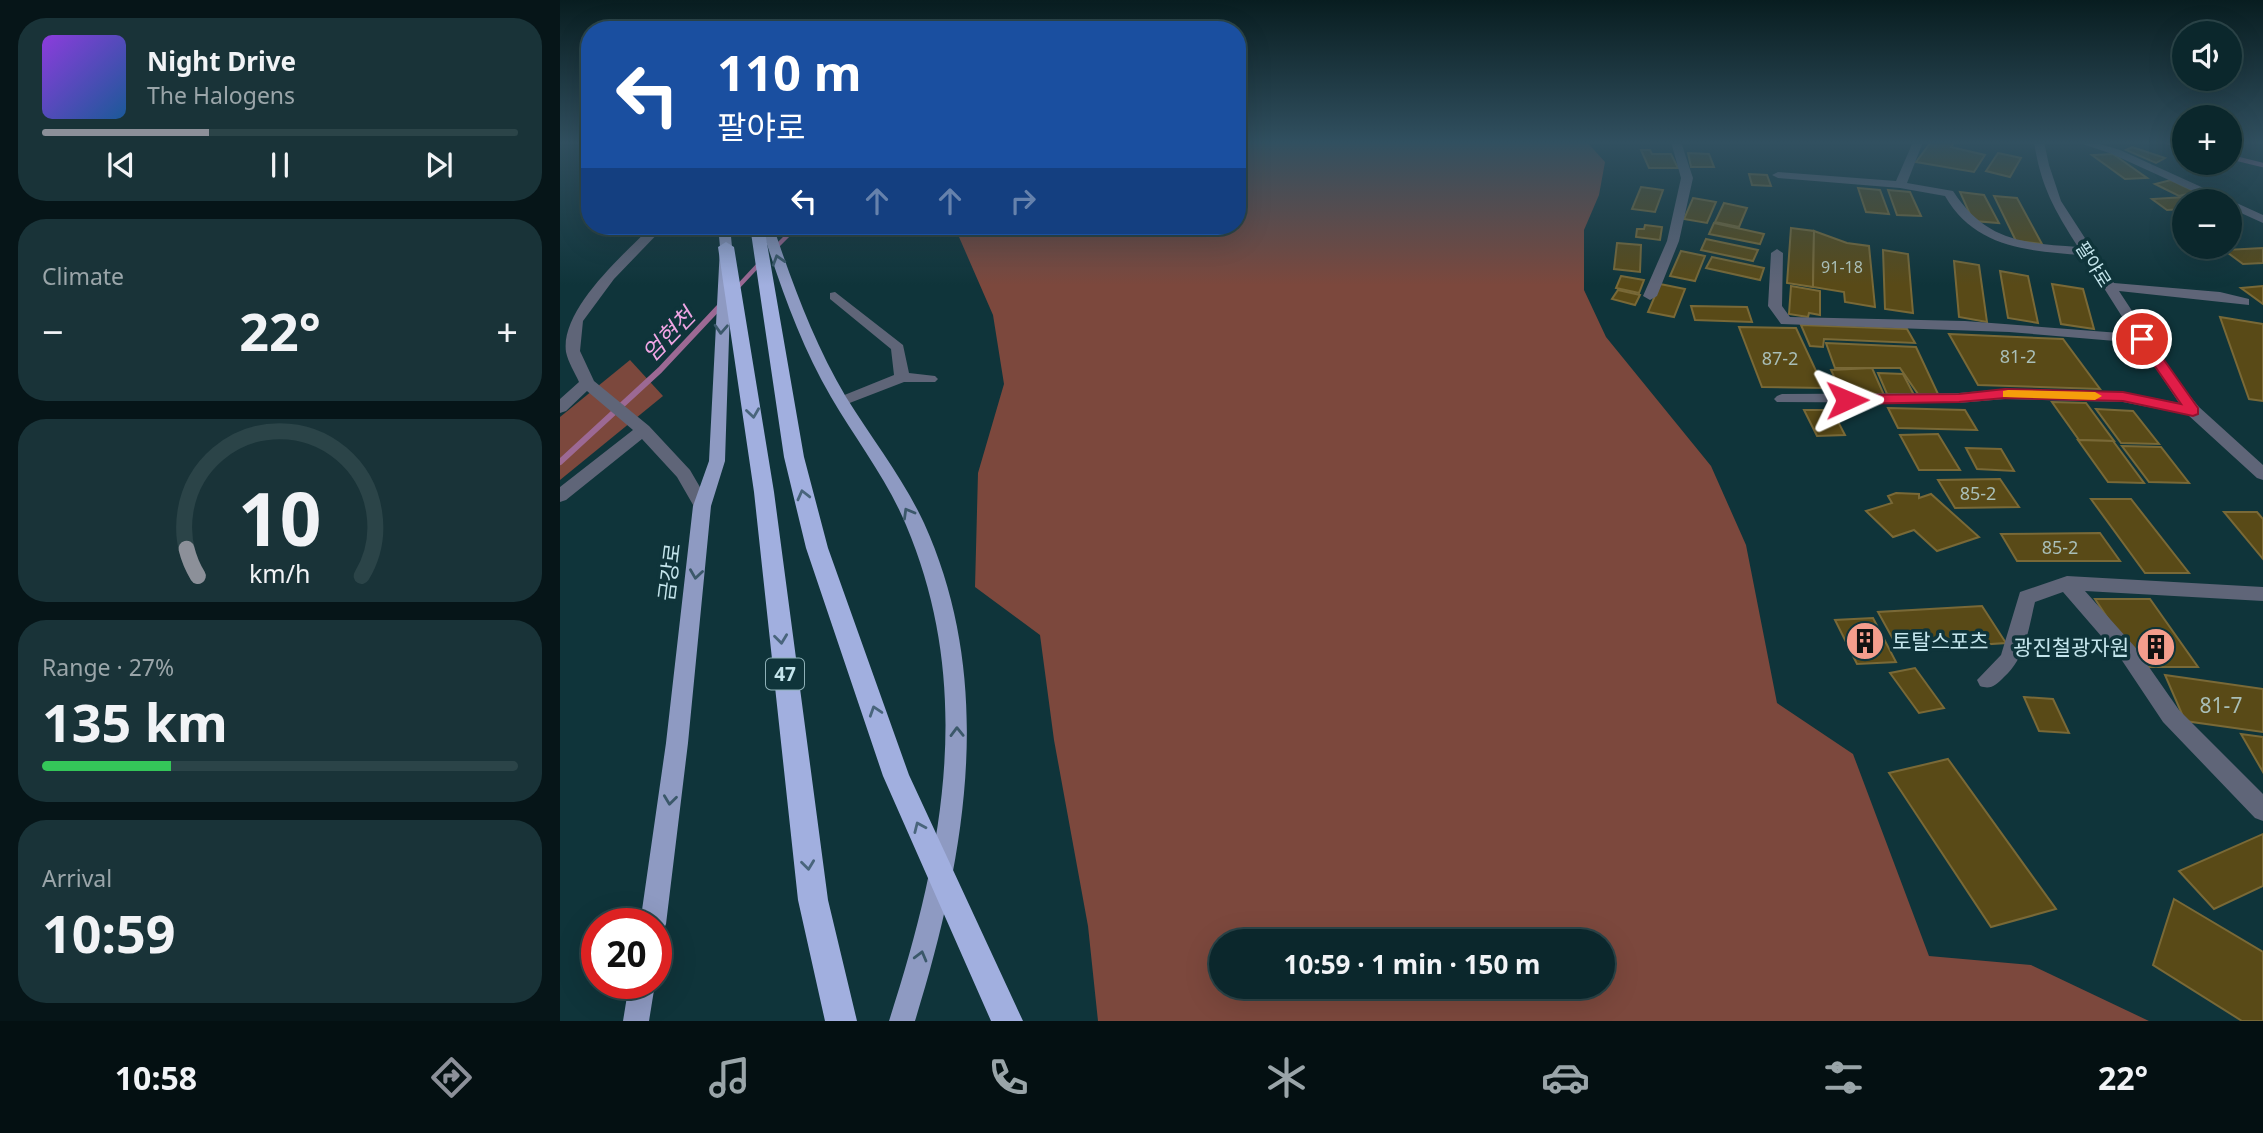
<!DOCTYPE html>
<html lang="en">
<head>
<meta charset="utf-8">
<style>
  :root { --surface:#0b272c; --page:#193338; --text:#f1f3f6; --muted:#9aa5a9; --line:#2b4448; --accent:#8c9099 }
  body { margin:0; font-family:"Noto Sans","Noto Sans KR",sans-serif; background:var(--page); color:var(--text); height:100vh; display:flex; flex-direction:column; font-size:26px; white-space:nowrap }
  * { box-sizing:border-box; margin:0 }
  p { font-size:23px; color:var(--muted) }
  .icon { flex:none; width:38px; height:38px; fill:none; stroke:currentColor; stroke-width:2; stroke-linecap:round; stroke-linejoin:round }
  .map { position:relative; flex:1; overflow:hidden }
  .drawer { display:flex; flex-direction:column; gap:18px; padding:18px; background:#061518; width:560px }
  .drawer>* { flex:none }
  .banner { position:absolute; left:21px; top:21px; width:665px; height:214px; border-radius:28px; box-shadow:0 7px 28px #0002,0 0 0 2px var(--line); background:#1a4fa0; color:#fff; overflow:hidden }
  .buttons { position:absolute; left:1612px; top:21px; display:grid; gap:14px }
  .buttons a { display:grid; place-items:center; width:70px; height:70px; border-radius:50%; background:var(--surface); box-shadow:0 7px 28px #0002,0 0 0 2px var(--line); font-size:35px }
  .speed { position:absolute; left:21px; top:908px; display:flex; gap:14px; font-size:35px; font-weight:700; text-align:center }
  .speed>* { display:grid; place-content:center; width:91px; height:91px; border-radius:50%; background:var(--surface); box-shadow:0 7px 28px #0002,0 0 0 2px var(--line); line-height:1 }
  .speed .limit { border:10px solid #d22; background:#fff; color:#111 }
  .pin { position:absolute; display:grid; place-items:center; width:60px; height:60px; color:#fff; margin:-30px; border:4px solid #fff; border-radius:50%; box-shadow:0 2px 7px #0007 }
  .me { position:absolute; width:77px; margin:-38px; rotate:89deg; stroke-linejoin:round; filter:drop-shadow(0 0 5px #0008) }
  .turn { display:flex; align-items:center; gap:24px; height:147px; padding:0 21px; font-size:32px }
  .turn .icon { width:91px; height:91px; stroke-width:2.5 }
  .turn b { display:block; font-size:49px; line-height:60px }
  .lanes { display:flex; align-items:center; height:66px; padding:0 21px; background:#0003; justify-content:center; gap:35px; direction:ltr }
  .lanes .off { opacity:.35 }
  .big { font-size:52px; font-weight:700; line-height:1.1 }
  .drawer .card { flex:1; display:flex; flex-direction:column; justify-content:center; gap:10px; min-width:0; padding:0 24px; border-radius:28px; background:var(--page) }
  .drawer .dial { align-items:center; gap:0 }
  .dial svg { height:182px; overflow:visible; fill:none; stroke:var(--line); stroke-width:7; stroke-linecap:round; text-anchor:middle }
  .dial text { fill:var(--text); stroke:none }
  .song { display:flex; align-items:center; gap:21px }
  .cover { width:84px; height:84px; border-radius:10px; background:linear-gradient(135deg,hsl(270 70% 55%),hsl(210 70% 35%)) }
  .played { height:7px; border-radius:4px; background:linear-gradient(90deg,var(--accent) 35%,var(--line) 35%) }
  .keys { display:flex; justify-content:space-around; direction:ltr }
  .heat { display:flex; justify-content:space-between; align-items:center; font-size:38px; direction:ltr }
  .charge { height:10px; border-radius:5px; background:linear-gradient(90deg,#34c759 27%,var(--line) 0) }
  .trip { position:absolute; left:649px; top:929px; width:406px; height:70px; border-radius:35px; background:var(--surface); box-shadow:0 7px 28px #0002,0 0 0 2px var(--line); font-weight:700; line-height:70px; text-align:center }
  .dock { display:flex; height:112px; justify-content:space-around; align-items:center; background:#041012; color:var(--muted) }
  .dock .icon { width:49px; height:49px }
  .dock .current { color:var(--accent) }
  .dock b { font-size:32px; color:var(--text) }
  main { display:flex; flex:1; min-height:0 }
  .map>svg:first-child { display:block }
</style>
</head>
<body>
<main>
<section class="drawer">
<div class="card">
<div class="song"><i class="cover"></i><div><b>Night Drive</b><p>The Halogens</p></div></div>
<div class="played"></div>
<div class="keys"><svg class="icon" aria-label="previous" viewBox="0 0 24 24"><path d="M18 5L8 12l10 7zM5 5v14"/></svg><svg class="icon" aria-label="pause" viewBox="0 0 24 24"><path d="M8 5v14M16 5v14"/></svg><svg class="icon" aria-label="next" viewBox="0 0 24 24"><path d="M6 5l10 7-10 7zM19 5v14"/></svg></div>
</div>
<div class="card"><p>Climate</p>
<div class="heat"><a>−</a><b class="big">22°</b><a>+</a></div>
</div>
<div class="card dial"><svg viewBox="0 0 100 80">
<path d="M14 69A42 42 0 1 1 86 69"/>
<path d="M14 69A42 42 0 0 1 9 57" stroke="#8c9099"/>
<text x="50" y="56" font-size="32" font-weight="700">10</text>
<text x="50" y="72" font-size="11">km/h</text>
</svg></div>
<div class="card"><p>Range · 27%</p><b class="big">135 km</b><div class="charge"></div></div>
<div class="card"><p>Arrival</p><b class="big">10:59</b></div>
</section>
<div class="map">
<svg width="1703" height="1021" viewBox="0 0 1703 1021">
  <rect width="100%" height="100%" fill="#0f343a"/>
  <!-- green -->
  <g fill="#7c483d" fill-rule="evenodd">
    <path d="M677 142H1027L1045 162 1039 195 1024 230V290L1046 337 1151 466 1186 545 1217 703 1293 754 1369 956 1471 965 1589 1021H538L528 926 494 740 480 635 415 587 418 473 444 384 433 315 399 237 398 226H677ZM662 942H1043V987H662Z"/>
    <polygon points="70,360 103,396 0,480 0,417"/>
  </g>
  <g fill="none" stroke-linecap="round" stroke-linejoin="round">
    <!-- stream-far1 -->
    <g stroke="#9c6994" stroke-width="4.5">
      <polyline points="1607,142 1624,146"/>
      <polyline points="1670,157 1703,165"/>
      <polyline points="213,250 237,226"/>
      <polyline points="174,291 202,261"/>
    </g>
    <!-- stream -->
    <polyline stroke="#9c6994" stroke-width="6" points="0,462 100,370 162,304"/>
  </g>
  <!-- building -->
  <g fill="#594a17" stroke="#796937" stroke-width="2">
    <polygon points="1371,142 1394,142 1391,147 1425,155 1414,172 1356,162"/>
    <polygon points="1572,147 1605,158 1596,163 1566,150"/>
    <polygon points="1081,150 1090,150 1092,154 1111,154 1118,168 1089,168"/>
    <polygon points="1128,153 1149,154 1154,167 1131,167"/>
    <polygon points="1438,153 1461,158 1450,177 1426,171"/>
    <polygon points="1553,154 1587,178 1565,179 1532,155"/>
    <polygon points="1189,174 1207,175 1211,186 1192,185"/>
    <polygon points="1611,180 1636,192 1619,196 1595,184"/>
    <polygon points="1081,187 1103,190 1095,212 1072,209"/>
    <polygon points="1298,188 1320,190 1329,214 1306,212"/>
    <polygon points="1328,190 1350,192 1361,216 1337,215"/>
    <polygon points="1400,192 1424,195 1439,223 1413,221"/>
    <polygon points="1434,196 1457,198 1482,244 1456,241"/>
    <polygon points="1625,197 1631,201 1624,201 1624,209 1607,210 1592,199"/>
    <polygon points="1133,198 1156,202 1147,223 1124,219"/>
    <polygon points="1164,203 1187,208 1179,227 1155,222"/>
    <polygon points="1154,223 1204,234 1200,244 1149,234"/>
    <polygon points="1085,225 1102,227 1100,240 1076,237 1077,229 1084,229"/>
    <polygon points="1231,228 1254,231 1253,287 1227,283"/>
    <polygon points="1254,231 1287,243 1309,246 1315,307 1285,302 1284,292 1253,287"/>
    <polygon points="1146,239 1198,250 1193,261 1141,250"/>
    <polygon points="1057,243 1081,245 1080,272 1054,269"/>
    <polygon points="1703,248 1703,263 1683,264 1664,250"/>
    <polygon points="1323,250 1348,254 1353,313 1325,309"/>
    <polygon points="1121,251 1145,256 1135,281 1110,276"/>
    <polygon points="1152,257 1204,268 1200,280 1146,268"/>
    <polygon points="1394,261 1419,265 1427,322 1399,317"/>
    <polygon points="1440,271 1468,276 1478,323 1448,318"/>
    <polygon points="1061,276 1084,280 1079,293 1056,288"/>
    <polygon points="1100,284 1125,289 1114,317 1088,312"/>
    <polygon points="1492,284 1523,289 1534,329 1501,324"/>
    <polygon points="1231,286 1260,291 1260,315 1249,313 1248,317 1229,314"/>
    <polygon points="1703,286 1703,304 1681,288"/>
    <polygon points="1058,290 1080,295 1075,305 1052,299"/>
    <polygon points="1131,306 1187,307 1192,322 1135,320"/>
    <polygon points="1660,317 1703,324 1703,401 1689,399"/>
    <polygon points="1241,325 1347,329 1355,343 1264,339 1263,347 1250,346"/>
    <polygon points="1179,327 1236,328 1264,388 1202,387"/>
    <polygon points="1389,334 1503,339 1540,389 1418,385"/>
    <polygon points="1266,343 1356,347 1378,394 1358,394 1340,368 1275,368"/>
    <polygon points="1312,368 1324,395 1282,394 1271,370"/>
    <polygon points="1318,373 1343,374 1354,395 1327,394"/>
    <polygon points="1492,402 1526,403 1554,441 1519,440"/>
    <polygon points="1328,408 1405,410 1417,430 1338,428"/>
    <polygon points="1536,409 1573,411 1599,444 1561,443"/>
    <polygon points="1244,410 1272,410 1285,435 1257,436"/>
    <polygon points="1378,434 1400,470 1359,470 1340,435"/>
    <polygon points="1518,440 1553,441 1584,483 1548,482"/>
    <polygon points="1562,446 1601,447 1629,483 1589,482"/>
    <polygon points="1406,448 1441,449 1454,471 1417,469"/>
    <polygon points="1440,479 1459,507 1395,508 1378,480"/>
    <polygon points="1336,493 1359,494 1359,498 1371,494 1419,537 1377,551 1354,530 1333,537 1306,511 1332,503 1328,496"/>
    <polygon points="1531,499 1571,499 1629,573 1585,573"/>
    <polygon points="1664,512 1697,512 1703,519 1703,559"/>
    <polygon points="1540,533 1560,561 1457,561 1441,534"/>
    <polygon points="1535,599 1590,599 1638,667 1580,667"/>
    <polygon points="1422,606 1446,643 1339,650 1318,612"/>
    <polygon points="1313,618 1336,662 1297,664 1275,620"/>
    <polygon points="1355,668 1384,708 1359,713 1330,673"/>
    <polygon points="1605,675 1703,689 1703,732 1625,721"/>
    <polygon points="1464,697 1493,699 1509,733 1479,731"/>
    <polygon points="1681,734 1703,737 1703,772"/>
    <polygon points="1388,759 1496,909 1431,927 1329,773"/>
    <polygon points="1703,834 1703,886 1654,909 1619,871"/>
    <polygon points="1614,899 1703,952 1703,1021 1682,1021 1593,965"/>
  </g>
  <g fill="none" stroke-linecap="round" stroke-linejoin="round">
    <!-- minor -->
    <g fill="#5f6578" fill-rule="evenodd">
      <polygon points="1111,142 1121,142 1133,178 1119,241 1097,296 1090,300 1083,296 1107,241 1121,178"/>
      <path d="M1353 142H1363L1347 183 1393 191C1426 241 1462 243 1518 247 1494 209 1481 187 1474 142H1484L1489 165 1501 201 1554 283 1660 292 1689 299V305L1559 291 1618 381 1639 407 1703 465V480L1697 478 1628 415 1563 402 1445 399 1399 403 1217 402 1214 399 1217 396 1222 394 1399 393 1445 389 1563 392 1619 403 1579 343 1449 332 1221 324 1208 306 1211 253 1217 249 1223 253 1222 306 1230 317 1405 321 1573 334 1523 255C1468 251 1415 248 1385 196L1340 188 1218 178 1212 175 1218 172 1336 181Z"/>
      <polygon points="1517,142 1533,142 1560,150 1703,215 1703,223 1670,208 1670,201 1655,201 1552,154"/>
      <path d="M92 226H105L54 279 23 321 20 351 34 381 89 426 130 470 151 506 148 510H136L117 477 82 439 6 500 0 502V487L73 430 27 391 6 411 0 413V399L19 382C15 373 8 362 6 352 0 309 65 253 92 226Z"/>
      <polygon points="275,292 343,345 349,373 375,376 378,379 375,382 344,382 287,404 277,404 274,401 277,398 334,375 331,349 270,299 270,293"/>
      <path d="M1507 576 1703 587V601L1525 591 1575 647 1619 710 1703 794V821L1695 818 1603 722 1561 659 1503 592 1475 602C1468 630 1466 657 1444 677 1436 685 1431 690 1420 686L1417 680 1441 655 1460 592Z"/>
    </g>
    <!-- major -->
    <g fill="#8e9ac2" fill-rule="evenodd">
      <polygon points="158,226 170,226 172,247 165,461 151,506 128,743 106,924 102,933 96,935 96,924 80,924 106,743 133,506 149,461 160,247"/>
      <path d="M201 226H213C233 285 254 343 286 397 312 439 343 478 364 523 437 684 405 859 355 1021H329C382 857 416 690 346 525 327 479 296 440 271 397 240 344 220 285 201 226Z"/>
      <polygon points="69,984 95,984 89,1021 63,1021"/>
    </g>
    <!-- highway -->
    <g fill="#a1afdf" fill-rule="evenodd">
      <polygon points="190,226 204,226 244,457 268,548 349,775 463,1021 431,1021 323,776 246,548 224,457"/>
      <polygon points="166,242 174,247 214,492 268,900 297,1021 265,1021 238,900 194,492 158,247"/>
    </g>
  </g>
  <!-- one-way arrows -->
  <defs><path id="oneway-chevron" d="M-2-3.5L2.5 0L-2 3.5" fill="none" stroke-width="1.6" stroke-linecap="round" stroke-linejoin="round" transform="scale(1.75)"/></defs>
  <g stroke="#3b586a">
    <use href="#oneway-chevron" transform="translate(218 260) rotate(-107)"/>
    <use href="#oneway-chevron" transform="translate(161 329) rotate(93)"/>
    <use href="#oneway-chevron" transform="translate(348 513) rotate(-120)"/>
    <use href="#oneway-chevron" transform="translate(136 574) rotate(98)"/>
    <use href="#oneway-chevron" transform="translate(397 732) rotate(-91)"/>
    <use href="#oneway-chevron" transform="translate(110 800) rotate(97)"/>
    <use href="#oneway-chevron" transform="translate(361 956) rotate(-75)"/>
  </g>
  <g stroke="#49657c">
    <use href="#oneway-chevron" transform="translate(193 413) rotate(82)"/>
    <use href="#oneway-chevron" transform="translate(243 495) rotate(-104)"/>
    <use href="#oneway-chevron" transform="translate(221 639) rotate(83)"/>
    <use href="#oneway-chevron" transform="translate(315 711) rotate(-108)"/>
    <use href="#oneway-chevron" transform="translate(359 827) rotate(-114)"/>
    <use href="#oneway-chevron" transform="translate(248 865) rotate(83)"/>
  </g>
  <!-- sky -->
  <linearGradient id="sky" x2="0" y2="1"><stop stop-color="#081d20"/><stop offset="0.5" stop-color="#315060"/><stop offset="1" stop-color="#315060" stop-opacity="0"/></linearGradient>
  <rect width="1703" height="285" fill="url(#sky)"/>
  <!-- route -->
  <polygon fill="#e11d48" stroke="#92132f" stroke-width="2" points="1582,335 1587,336 1638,408 1638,414 1633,416 1563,401 1445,398 1399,402 1287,404 1280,400 1287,395 1399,394 1445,389 1563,392 1621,404 1576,339"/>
  <!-- slow -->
  <polygon fill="#f59e0b" points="1448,390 1535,392 1542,396 1535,400 1443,397 1443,391"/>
  <!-- icons -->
  <defs>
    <g id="building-disc" transform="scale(2.0125)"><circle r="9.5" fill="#f49d8c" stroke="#0f343a"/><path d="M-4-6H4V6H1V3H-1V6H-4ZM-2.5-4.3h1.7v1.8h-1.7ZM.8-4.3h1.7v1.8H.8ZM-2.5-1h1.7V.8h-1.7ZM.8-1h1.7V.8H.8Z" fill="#111"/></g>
  </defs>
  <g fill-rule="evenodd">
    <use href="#building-disc" x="1305" y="641"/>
    <use href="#building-disc" x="1596" y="647"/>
  </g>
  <g text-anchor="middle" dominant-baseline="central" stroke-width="7" stroke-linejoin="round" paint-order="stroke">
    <!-- far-number labels -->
    <g font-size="16" fill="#a9beb7">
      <text x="1282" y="267">91-18</text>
    </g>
    <!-- far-street labels -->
    <g font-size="18" fill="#c4e5ec" stroke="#0f343a">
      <text transform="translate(1534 264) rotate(58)">팔야로</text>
    </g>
    <!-- number labels -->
    <g font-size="18" fill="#a9beb7">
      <text x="1458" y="356">81-2</text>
      <text x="1220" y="358">87-2</text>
      <text x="1418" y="493">85-2</text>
      <text x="1500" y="547">85-2</text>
    </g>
    <!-- shield labels -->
    <rect fill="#0f343a" stroke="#8eb0b7" stroke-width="2" x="206" y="658.5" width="38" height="31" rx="5"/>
    <g font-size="19" font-weight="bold" fill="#c4e5ec">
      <text x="225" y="674">47</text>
    </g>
    <!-- street labels -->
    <g font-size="21" fill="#c4e5ec" stroke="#0f343a">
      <text transform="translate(109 572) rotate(-83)">금강로</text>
    </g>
    <!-- poi labels -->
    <g font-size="21" fill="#c4e5ec" stroke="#0f343a" text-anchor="start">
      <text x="1332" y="641">토탈스포츠</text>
      <text x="1569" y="647" text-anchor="end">광진철광자원</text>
    </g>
    <!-- near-number labels -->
    <g font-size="21" fill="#a9beb7">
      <text x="1661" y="705">81-7</text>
    </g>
    <!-- water labels -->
    <g font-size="23" font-style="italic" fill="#efa5e3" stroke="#0f343a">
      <text transform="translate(108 334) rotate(-46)">엄현천</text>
    </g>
  </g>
</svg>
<div class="buttons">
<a><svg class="icon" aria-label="sound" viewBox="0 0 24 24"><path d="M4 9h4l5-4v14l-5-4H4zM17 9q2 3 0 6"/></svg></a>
<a>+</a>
<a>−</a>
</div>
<div class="speed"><div class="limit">20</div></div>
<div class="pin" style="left:1582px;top:339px;background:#d93025"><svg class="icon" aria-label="arrive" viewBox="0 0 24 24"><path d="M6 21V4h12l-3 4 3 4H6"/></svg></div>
<svg class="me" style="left:1287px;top:400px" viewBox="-20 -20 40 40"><path d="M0-17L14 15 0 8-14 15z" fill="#e11d48" stroke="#fff" stroke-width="4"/></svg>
<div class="trip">10:59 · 1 min · 150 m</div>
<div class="banner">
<div class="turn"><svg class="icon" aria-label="left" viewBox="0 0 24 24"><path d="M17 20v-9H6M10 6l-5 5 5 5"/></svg><div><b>110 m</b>팔야로</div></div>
<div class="lanes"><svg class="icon" aria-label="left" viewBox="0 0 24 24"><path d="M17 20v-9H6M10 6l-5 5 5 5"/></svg><svg class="icon off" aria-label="ahead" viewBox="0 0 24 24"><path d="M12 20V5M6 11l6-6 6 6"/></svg><svg class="icon off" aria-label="ahead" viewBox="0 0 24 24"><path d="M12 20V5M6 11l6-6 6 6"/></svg><svg class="icon off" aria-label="right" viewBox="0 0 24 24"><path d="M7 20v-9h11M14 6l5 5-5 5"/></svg></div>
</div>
</div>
</main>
<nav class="dock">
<b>10:58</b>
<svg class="icon current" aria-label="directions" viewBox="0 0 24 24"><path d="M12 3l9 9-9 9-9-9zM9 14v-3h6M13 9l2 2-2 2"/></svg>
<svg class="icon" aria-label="music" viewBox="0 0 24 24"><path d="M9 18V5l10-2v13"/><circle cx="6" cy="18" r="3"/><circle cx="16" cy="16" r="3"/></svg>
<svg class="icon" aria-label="phone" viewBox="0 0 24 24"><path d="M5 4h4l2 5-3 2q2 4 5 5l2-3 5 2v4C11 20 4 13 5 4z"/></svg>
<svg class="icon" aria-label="climate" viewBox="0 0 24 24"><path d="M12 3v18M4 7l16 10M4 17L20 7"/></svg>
<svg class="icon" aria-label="car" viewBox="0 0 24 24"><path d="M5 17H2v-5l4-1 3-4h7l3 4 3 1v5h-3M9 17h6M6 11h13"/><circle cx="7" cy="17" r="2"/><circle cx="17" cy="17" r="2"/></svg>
<svg class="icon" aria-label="filters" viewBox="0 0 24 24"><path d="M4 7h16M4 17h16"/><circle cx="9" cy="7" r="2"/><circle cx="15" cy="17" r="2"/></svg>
<b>22°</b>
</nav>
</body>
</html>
